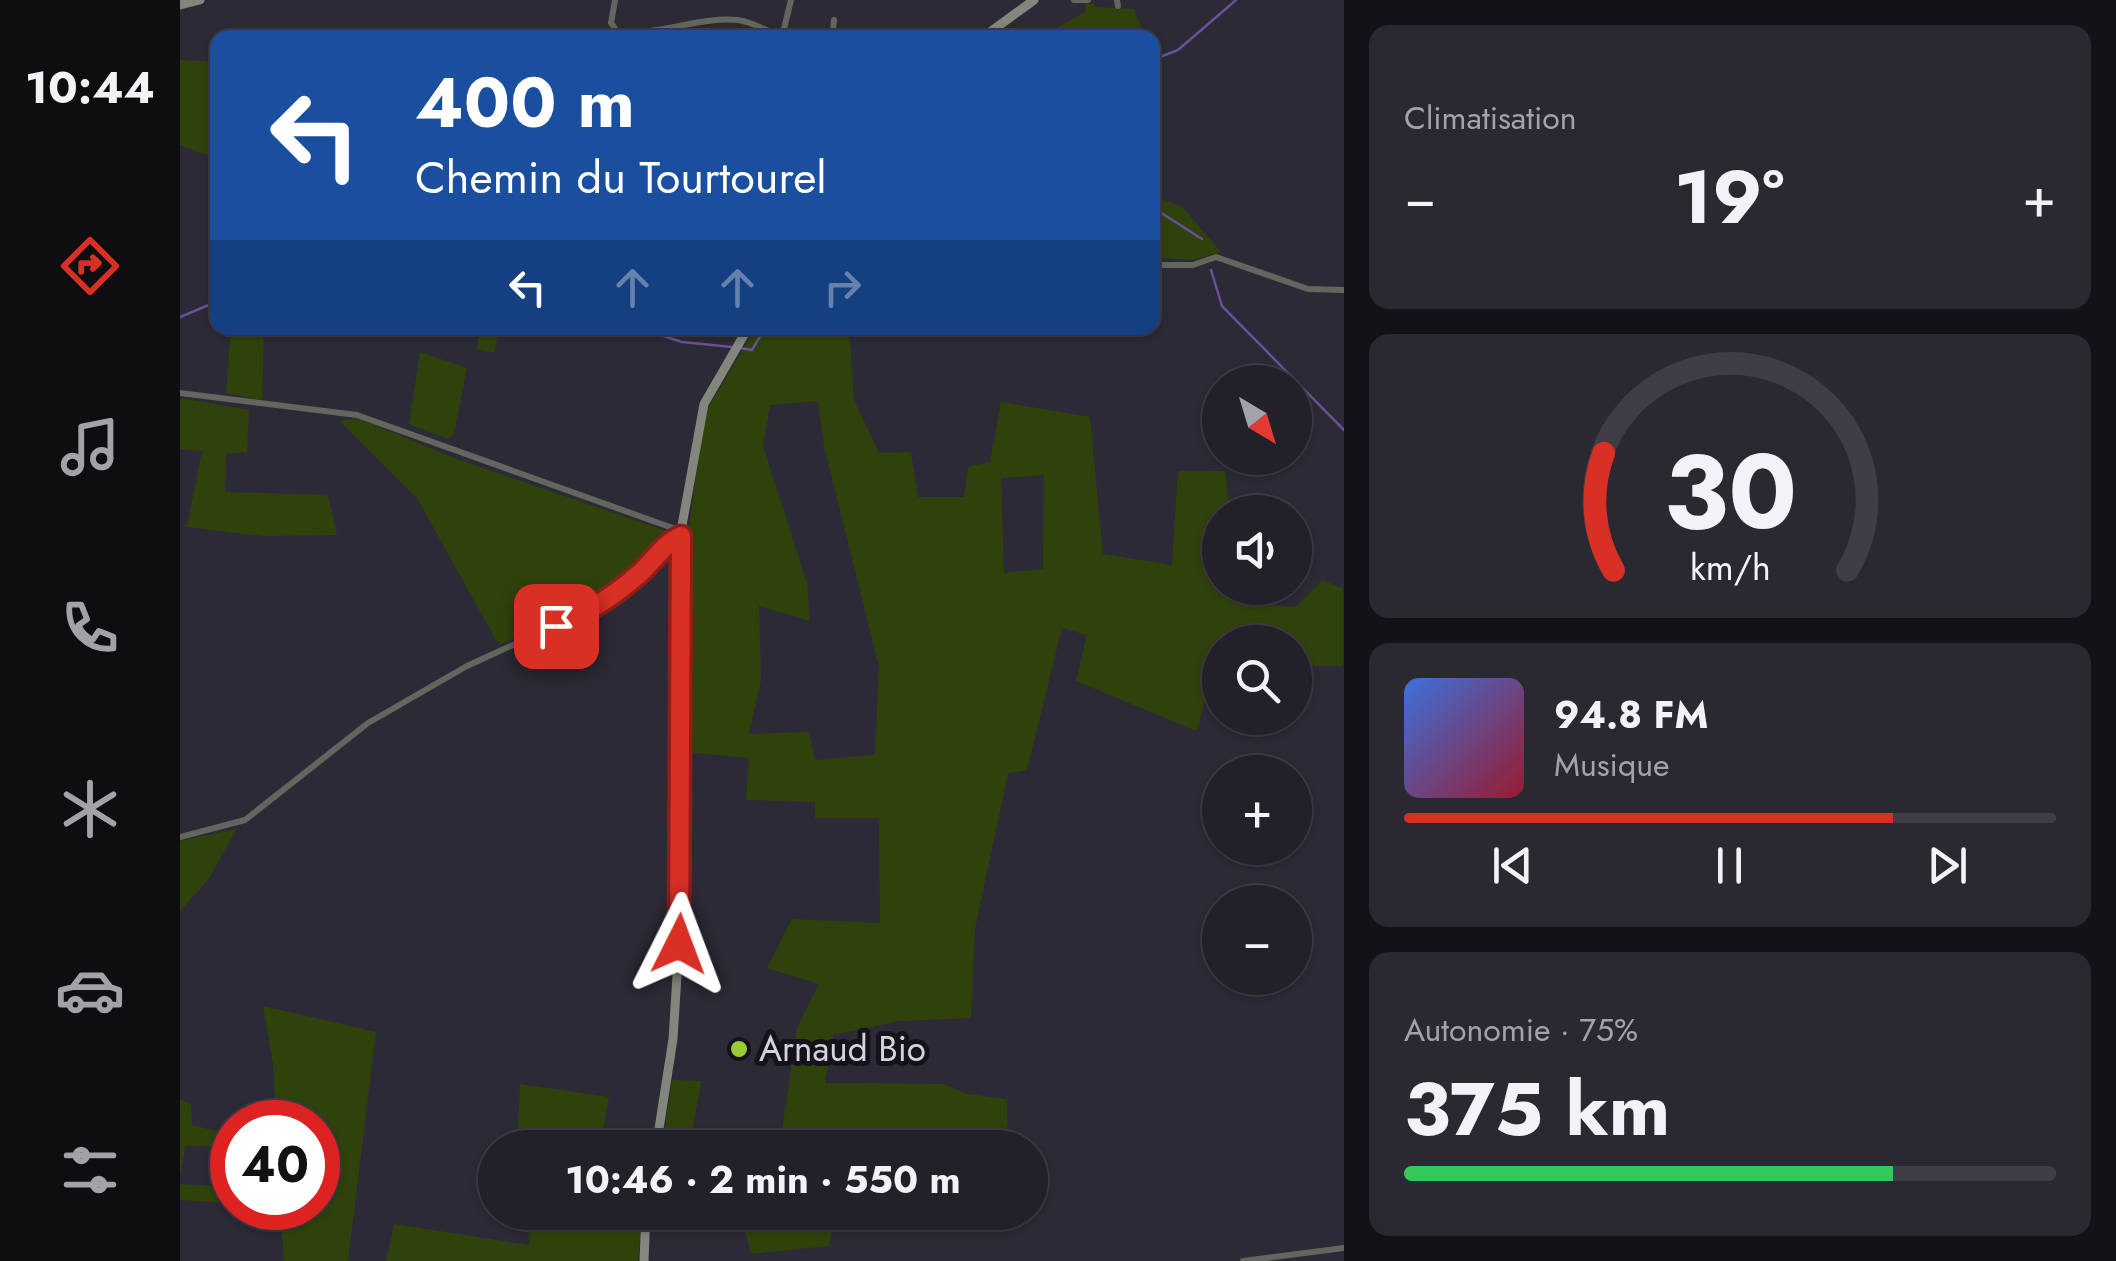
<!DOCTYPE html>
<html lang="fr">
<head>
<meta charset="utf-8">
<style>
  :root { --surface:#222029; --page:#2a2831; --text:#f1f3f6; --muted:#a2a3a8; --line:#3f3e46; --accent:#d93025 }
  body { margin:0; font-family:Jost,sans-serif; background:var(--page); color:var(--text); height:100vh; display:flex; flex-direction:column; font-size:38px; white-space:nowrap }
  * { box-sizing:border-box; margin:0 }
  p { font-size:32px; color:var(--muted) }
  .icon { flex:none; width:55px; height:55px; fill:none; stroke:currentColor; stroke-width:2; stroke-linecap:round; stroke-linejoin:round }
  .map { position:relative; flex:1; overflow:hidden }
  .panel { display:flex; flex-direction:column; gap:25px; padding:25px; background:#131217; width:772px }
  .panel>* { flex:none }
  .banner { position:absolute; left:30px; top:30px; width:950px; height:305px; border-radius:20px; box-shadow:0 2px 8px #0004,0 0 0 2px var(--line); background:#1a4fa0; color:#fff; overflow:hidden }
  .needle { width:65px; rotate:142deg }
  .buttons { position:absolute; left:1022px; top:365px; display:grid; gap:20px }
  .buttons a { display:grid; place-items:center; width:110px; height:110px; border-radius:50%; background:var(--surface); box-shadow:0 2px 8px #0004,0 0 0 2px var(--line); font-size:50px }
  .speed { position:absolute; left:30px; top:1100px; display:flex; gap:20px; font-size:50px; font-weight:700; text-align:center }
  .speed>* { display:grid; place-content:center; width:130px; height:130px; border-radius:50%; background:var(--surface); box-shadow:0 2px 8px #0004,0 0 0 2px var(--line); line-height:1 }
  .speed .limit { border:15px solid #d22; background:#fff; color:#111 }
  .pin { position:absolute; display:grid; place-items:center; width:85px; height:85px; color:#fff; margin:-42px; border-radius:20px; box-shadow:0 5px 15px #0006 }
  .me { position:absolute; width:110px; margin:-55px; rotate:3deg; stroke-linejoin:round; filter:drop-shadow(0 0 8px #0008) }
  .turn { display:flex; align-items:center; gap:35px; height:210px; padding:0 40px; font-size:45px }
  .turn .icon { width:130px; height:130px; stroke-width:2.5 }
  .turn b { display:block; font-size:70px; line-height:85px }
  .lanes { display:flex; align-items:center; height:95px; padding:0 40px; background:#0003; justify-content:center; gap:50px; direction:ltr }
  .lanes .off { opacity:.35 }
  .big { font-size:75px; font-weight:700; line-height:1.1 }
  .panel .widget { flex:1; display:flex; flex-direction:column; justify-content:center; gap:15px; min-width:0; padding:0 35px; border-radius:20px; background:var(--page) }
  .panel .dial { align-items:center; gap:0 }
  .dial svg { height:260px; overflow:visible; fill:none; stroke:var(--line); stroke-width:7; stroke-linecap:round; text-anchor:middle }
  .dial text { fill:var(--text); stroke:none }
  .song { display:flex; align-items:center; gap:30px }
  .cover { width:120px; height:120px; border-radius:15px; background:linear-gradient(135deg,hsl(220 70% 55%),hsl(350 70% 35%)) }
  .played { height:10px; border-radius:5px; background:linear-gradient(90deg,var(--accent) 75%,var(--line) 75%) }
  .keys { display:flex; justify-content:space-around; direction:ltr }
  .heat { display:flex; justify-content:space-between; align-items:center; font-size:55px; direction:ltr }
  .charge { height:15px; border-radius:8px; background:linear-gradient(90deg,#34c759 75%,var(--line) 0) }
  .trip { position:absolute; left:298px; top:1130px; width:570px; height:100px; border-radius:50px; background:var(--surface); box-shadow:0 2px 8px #0004,0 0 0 2px var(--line); font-weight:700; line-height:100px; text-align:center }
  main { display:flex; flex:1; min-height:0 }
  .tabs { display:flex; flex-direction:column; width:180px; justify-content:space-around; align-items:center; background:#0e0d10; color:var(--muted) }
  .tabs .icon { width:70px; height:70px }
  .tabs .active { color:var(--accent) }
  .tabs b { font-size:45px; color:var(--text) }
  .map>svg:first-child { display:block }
</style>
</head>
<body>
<main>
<nav class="tabs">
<b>10:44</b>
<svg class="icon active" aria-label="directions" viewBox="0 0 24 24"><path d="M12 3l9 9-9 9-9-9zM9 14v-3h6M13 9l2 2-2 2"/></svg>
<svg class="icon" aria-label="music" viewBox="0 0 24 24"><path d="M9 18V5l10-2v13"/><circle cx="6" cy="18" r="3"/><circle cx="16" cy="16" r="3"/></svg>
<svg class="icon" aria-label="phone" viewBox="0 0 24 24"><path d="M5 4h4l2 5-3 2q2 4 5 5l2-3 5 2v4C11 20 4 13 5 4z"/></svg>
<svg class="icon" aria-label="climate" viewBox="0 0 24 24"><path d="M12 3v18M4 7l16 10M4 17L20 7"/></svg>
<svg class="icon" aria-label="car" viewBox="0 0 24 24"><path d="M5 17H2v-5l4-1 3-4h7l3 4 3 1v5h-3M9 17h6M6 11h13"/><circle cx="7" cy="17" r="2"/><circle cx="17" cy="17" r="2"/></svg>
<svg class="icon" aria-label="filters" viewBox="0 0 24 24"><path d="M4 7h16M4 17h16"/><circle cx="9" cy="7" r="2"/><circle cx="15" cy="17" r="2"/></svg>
</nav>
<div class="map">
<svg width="1164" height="1261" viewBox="0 0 1164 1261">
  <rect width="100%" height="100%" fill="#2d2a37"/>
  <!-- green -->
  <g fill="#30420c" fill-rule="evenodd">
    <polygon points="913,3 916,7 954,9 965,37 859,38 905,12 905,4"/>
    <polygon points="0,60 37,62 35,158 0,145"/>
    <polygon points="972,195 1002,207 1041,252 1012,260 973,257"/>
    <polygon points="51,328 84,328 82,400 46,393"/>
    <polygon points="299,328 318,328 315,353 297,349"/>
    <path d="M576 328H669L674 400 699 453 731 452 738 497H784L788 467 810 462 821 402 910 417 923 554 992 565 998 471H1045L1050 512H1040V588H1060L1063 603 1116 607 1142 580 1163 589V666H1115V642H1040V666H1033L1017 731 896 681 907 635 882 628 847 770 828 773 795 929 791 1018 719 1021 653 1035 645 1083 763 1084 787 1094 827 1099 828 1147H580L600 1144 617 1028 639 984 587 968 612 919 700 923 699 818H635V802L566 800 569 758 506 752V548L525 413ZM638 401 644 446 699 667 695 755 635 760 629 732 569 734 581 680 579 606 630 621 627 583 583 446 590 405ZM864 475 863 569 824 573 821 478Z"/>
    <polygon points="240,352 287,368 274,434 269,439 229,424"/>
    <polygon points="0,398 69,410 67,452 46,454 45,492 148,495 157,535 83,536 7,527 22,451 0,449"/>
    <path d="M177 418 277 459 489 532C432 600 398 611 319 645L237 498 160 421Z"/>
    <polygon points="56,829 30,877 0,911 0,841"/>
    <polygon points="83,1006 196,1032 168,1261 104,1261 100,1208 138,1208 138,1122 96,1122 93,1063"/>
    <polygon points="492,1080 521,1081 510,1147 482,1147"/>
    <polygon points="340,1084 429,1097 420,1147 354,1147 356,1135 338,1128"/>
    <polygon points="0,1099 11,1104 12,1125 52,1135 52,1146 5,1146 0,1177"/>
    <polygon points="0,1184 51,1187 50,1203 0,1200"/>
    <polygon points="350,1213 462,1213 458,1261 206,1261 214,1224 349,1245"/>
    <polygon points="830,1213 830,1221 783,1226 653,1218 649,1246 571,1254 560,1213"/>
  </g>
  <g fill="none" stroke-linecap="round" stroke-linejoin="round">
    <!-- stream -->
    <g stroke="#685196" stroke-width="2.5">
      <polyline points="972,60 998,50 1056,0"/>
      <polyline points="972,207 1022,239"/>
      <polyline points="1031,270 1042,306 1164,430"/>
      <polyline points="0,317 38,301"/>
      <polyline points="459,328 502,342 552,347"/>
      <polyline points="560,348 572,350 585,328"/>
    </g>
    <!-- street -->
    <g stroke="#63665f" stroke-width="6">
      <path d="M435 0 431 23 437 31C478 37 518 16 558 20 576 22 592 36 611 38"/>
      <polyline points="894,0 908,0"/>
      <polyline points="937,0 938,6"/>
      <polyline points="602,37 611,0"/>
      <polyline points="652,38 654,20"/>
      <polyline points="972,265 1013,265 1036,257 1128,289 1164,290"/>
      <polyline points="0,393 177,415 501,531"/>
      <polyline points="0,837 65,820 188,723 287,666 420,605 462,571 487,543 501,536"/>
      <polyline points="1063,1261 1164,1248"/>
    </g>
    <!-- secondary -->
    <g stroke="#82867c" stroke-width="9">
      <polyline points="0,5 20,0"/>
      <polyline points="802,38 854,0"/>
      <polyline points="476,1148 493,1039 501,912 501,531 524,404 568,328"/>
      <polyline points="464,1261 466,1212"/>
    </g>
  </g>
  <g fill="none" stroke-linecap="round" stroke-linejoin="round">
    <!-- route casing -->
    <g stroke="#8d1f18" stroke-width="25">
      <path id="route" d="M376 626C407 613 433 597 459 574 474 561 482 545 501 536L499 944"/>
    </g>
    <!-- route -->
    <use href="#route" stroke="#d93025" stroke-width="18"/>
  </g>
  <!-- markers -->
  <circle fill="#98cb37" stroke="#151319" stroke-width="4" cx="559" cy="1049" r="10"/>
  <g text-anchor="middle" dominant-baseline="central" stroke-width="10" stroke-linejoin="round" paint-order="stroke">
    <!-- poi labels -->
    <g font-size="35" fill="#d4d2da" stroke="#151319" text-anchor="start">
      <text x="579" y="1049">Arnaud Bio</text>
    </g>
  </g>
</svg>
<div class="buttons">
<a><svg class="needle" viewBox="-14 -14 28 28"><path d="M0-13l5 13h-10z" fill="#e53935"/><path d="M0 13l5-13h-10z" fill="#a2a3a8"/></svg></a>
<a><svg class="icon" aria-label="sound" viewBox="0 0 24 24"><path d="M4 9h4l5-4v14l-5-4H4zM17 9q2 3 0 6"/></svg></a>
<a><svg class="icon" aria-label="search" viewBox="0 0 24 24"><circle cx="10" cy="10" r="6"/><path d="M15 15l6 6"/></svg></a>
<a>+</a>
<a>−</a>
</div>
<div class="speed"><div class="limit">40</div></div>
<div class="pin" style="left:376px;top:626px;background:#d93025"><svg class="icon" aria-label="arrive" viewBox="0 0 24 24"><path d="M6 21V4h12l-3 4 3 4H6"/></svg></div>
<svg class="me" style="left:499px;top:944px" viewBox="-20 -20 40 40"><path d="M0-17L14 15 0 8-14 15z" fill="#d93025" stroke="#fff" stroke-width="4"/></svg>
<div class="trip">10:46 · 2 min · 550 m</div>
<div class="banner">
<div class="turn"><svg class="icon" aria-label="left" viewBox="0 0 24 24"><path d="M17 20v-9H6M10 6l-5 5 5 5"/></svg><div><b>400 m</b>Chemin du Tourtourel</div></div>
<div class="lanes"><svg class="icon" aria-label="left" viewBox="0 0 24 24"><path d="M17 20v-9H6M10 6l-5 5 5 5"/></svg><svg class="icon off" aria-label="ahead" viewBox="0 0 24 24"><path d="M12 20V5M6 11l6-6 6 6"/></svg><svg class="icon off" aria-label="ahead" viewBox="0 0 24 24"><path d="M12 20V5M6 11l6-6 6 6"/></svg><svg class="icon off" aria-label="right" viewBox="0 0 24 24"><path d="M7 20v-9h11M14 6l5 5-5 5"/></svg></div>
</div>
</div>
<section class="panel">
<div class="widget"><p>Climatisation</p>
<div class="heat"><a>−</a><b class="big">19°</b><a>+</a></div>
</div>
<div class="widget dial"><svg viewBox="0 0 100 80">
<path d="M14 69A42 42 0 1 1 86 69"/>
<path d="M14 69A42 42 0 0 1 11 33" stroke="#d93025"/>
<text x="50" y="56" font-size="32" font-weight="700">30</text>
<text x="50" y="72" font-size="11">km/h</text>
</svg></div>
<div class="widget">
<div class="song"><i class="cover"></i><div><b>94.8 FM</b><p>Musique</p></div></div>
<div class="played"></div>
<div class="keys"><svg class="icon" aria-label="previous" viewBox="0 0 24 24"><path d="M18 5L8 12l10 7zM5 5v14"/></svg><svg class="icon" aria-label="pause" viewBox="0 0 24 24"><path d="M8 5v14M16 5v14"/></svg><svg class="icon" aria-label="next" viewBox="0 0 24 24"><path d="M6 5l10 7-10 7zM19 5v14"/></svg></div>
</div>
<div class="widget"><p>Autonomie · 75%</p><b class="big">375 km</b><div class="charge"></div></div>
</section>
</main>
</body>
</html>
